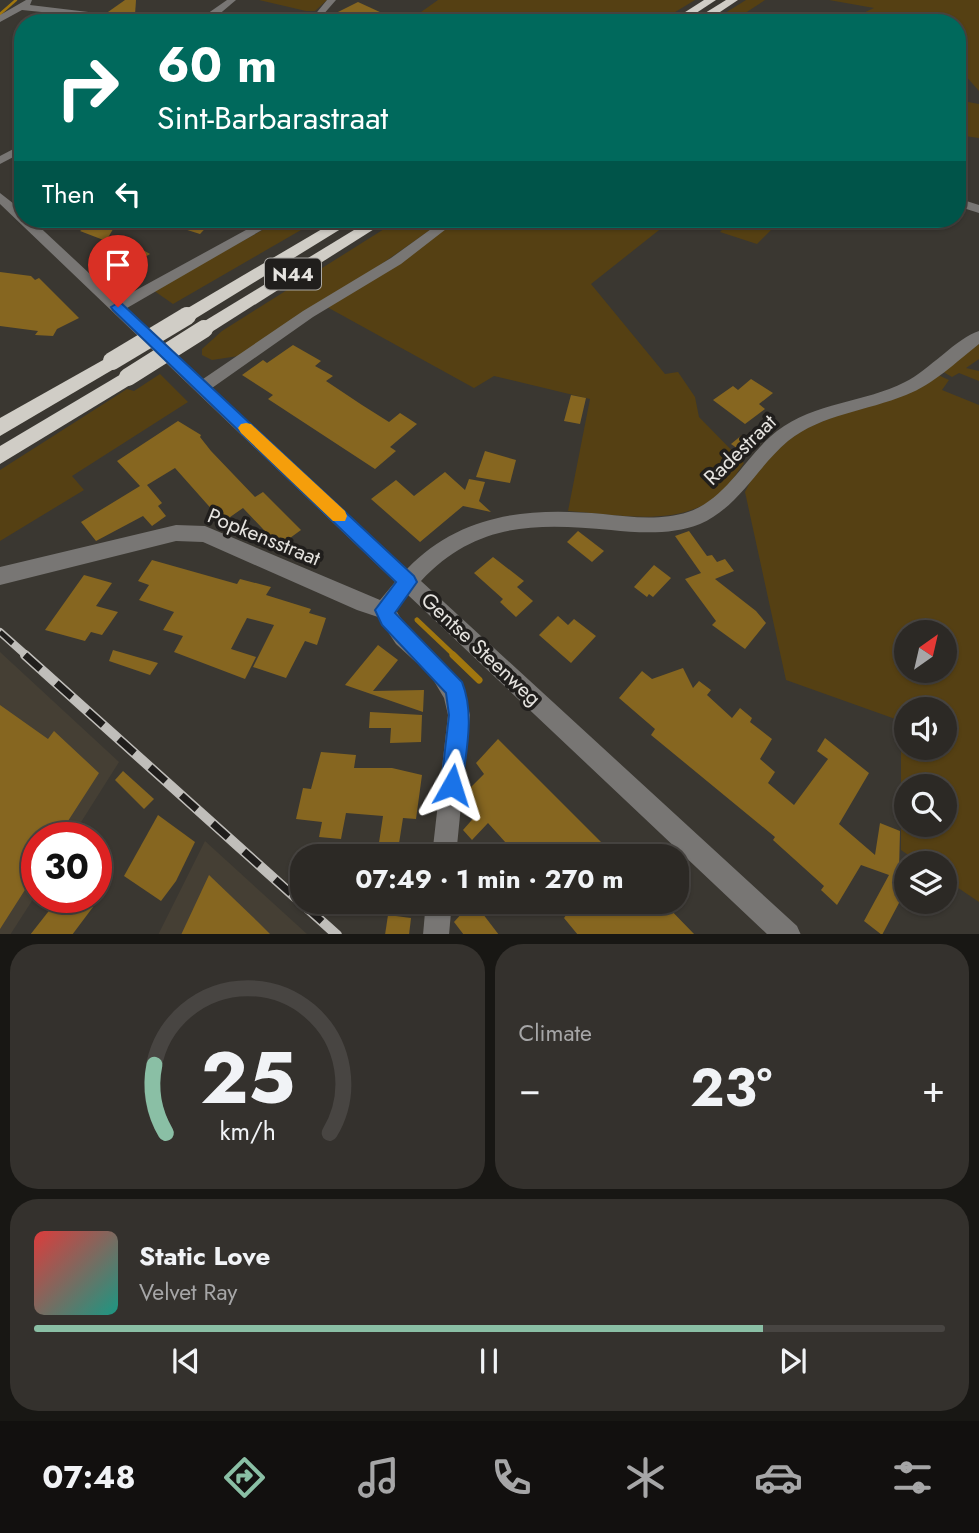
<!DOCTYPE html>
<html lang="en">
<head>
<meta charset="utf-8">
<style>
  :root { --surface:#2c2925; --page:#34312d; --text:#f1f3f6; --muted:#a6a6a7; --line:#484542; --accent:#8abfa5 }
  body { margin:0; font-family:Jost,sans-serif; background:var(--page); color:var(--text); height:100vh; display:flex; flex-direction:column; font-size:26px; white-space:nowrap }
  * { box-sizing:border-box; margin:0 }
  p { font-size:23px; color:var(--muted) }
  .icon { flex:none; width:38px; height:38px; fill:none; stroke:currentColor; stroke-width:2; stroke-linecap:round; stroke-linejoin:round }
  .map { position:relative; height:934px; overflow:hidden }
  .drawer { display:flex; flex-direction:column; gap:10px; padding:10px; background:#181714; flex:1 }
  .drawer>* { flex:none }
  .top-card { position:absolute; left:14px; top:14px; width:952px; height:214px; border-radius:28px; box-shadow:0 2px 5px #0004,0 0 0 2px var(--line); background:#00695c; color:#fff; overflow:hidden }
  .needle { width:46px; rotate:34deg }
  .controls { position:absolute; left:894px; top:620px; display:grid; gap:14px }
  .controls a { display:grid; place-items:center; width:63px; height:63px; border-radius:50%; background:var(--surface); box-shadow:0 2px 5px #0004,0 0 0 2px var(--line); font-size:35px }
  .speed { position:absolute; left:21px; top:822px; display:flex; gap:14px; font-size:35px; font-weight:700; text-align:center }
  .speed>* { display:grid; place-content:center; width:91px; height:91px; border-radius:50%; background:var(--surface); box-shadow:0 2px 5px #0004,0 0 0 2px var(--line); line-height:1 }
  .speed .limit { border:10px solid #d22; background:#fff; color:#111 }
  .pin { position:absolute; display:grid; place-items:center; width:60px; height:60px; color:#fff; margin:-72px -30px; border-radius:50% 50% 50% 0; rotate:-45deg; box-shadow:0 0 7px #0007 }
  .pin .icon { rotate:45deg }
  .me { position:absolute; width:77px; margin:-38px; rotate:6deg; stroke-linejoin:round; filter:drop-shadow(0 0 5px #0008) }
  .turn { display:flex; align-items:center; gap:24px; height:147px; padding:0 28px; font-size:32px }
  .turn .icon { width:91px; height:91px; stroke-width:2.5 }
  .turn b { display:block; font-size:49px; line-height:60px }
  .then { display:flex; align-items:center; height:66px; padding:0 28px; background:#0003; gap:14px; font-size:26px }
  .big { font-size:52px; font-weight:700; line-height:1.1 }
  .drawer .widget { flex:1; display:flex; flex-direction:column; justify-content:center; gap:10px; min-width:0; padding:0 24px; border-radius:28px; background:var(--page) }
  .drawer .dial { align-items:center; gap:0 }
  .dial svg { height:182px; overflow:visible; fill:none; stroke:var(--line); stroke-width:7; stroke-linecap:round; text-anchor:middle }
  .dial text { fill:var(--text); stroke:none }
  .song { display:flex; align-items:center; gap:21px }
  .cover { width:84px; height:84px; border-radius:10px; background:linear-gradient(135deg,hsl(0 70% 55%),hsl(170 70% 35%)) }
  .played { height:7px; border-radius:4px; background:linear-gradient(90deg,var(--accent) 80%,var(--line) 80%) }
  .keys { display:flex; justify-content:space-around; direction:ltr }
  .heat { display:flex; justify-content:space-between; align-items:center; font-size:38px; direction:ltr }
  .drawer .tiles { flex:1; display:grid; gap:10px; grid-template-columns:1fr 1fr }
  .widget:last-child { grid-column:span 2 }
  .trip { position:absolute; left:290px; top:844px; width:399px; height:70px; border-radius:28px; background:var(--surface); box-shadow:0 2px 5px #0004,0 0 0 2px var(--line); font-weight:700; line-height:70px; text-align:center }
  .dock { display:flex; height:112px; justify-content:space-around; align-items:center; background:#12100f; color:var(--muted) }
  .dock .icon { width:49px; height:49px }
  .dock .active { color:var(--accent) }
  .dock b { font-size:32px; color:var(--text) }
  .map>svg:first-child { display:block }
</style>
</head>
<body>
<div class="map">
<svg width="979" height="935" viewBox="0 0 979 935">
  <rect width="100%" height="100%" fill="#3a3731"/>
  <!-- built -->
  <g fill="#453f34">
    <polygon points="0,652 119,762 71,838 37,838 37,893 10,935 0,934"/>
    <polygon points="205,841 307,934 158,935"/>
  </g>
  <!-- green -->
  <g fill="#554013" fill-rule="evenodd">
    <polygon points="259,0 327,0 315,11 306,11"/>
    <polygon points="438,0 695,0 657,23 429,23 432,21 414,17"/>
    <polygon points="746,0 765,0 730,23 709,23"/>
    <polygon points="829,0 979,0 979,91 957,66 957,23 842,23 874,8"/>
    <polygon points="957,100 979,104 979,138 957,135"/>
    <polygon points="283,219 320,219 173,304 153,290"/>
    <polygon points="400,219 446,219 350,286 245,355 212,360 202,355 202,349 222,331"/>
    <path d="M457 219H673L591 284 665 374 678 372 695 397 699 417 744 463C735 476 725 491 712 500 671 527 614 514 568 511L590 399 494 376 474 388 327 307 386 271Z"/>
    <polygon points="733,219 782,219 757,244 720,232"/>
    <polygon points="979,340 979,359 966,368 979,371 979,381 959,373 952,377 940,370"/>
    <polygon points="160,374 188,402 72,476 84,490 0,541 0,470 127,389 134,391"/>
    <path d="M936 374 949 380 942 390 979 405V902L945 879V863H920L901 850V721L786 680 745 492 756 470 797 432ZM906 632H945V670H906ZM906 709H945V747H906ZM906 786H945V824H906Z"/>
  </g>
  <g fill="none" stroke-linecap="round" stroke-linejoin="round">
    <!-- stream-far2 -->
    <polyline stroke="#a0760e" stroke-width="2.5" points="0,14 16,0"/>
    <!-- stream-far1 -->
    <polyline stroke="#a0760e" stroke-width="5" points="417,620 455,656"/>
    <!-- stream -->
    <polyline stroke="#a0760e" stroke-width="7" points="453,655 479,680"/>
  </g>
  <!-- building -->
  <g fill="#866620">
    <polygon points="125,0 136,0 135,15 108,12"/>
    <polygon points="358,2 382,13 365,23 336,23 328,17"/>
    <polygon points="98,219 119,219 106,241 80,231"/>
    <polygon points="163,219 214,219 200,234 162,222"/>
    <polygon points="136,246 150,254 130,266 115,256"/>
    <polygon points="0,272 31,276 35,280 39,278 79,318 57,329 53,336 35,335 38,331 0,326"/>
    <polygon points="293,345 321,361 315,366 333,376 326,381 362,405 389,422 400,413 417,424 390,447 396,451 375,469 268,399 273,395 242,375 263,360 267,363"/>
    <polygon points="751,379 773,393 759,404 765,409 745,424 713,400 733,386 738,390"/>
    <polygon points="571,395 586,398 580,424 564,421"/>
    <polygon points="178,421 201,435 200,437 211,451 255,497 263,492 301,530 279,546 243,508 223,522 175,468 147,485 162,503 158,506 166,516 152,526 143,516 96,541 81,522 140,486 117,461"/>
    <polygon points="742,435 755,444 744,453 731,444"/>
    <polygon points="485,451 516,460 510,483 476,477"/>
    <polygon points="445,472 465,490 469,479 485,482 479,501 491,512 463,506 420,542 371,499 396,480 414,496"/>
    <polygon points="578,531 604,551 592,562 567,542"/>
    <polygon points="689,531 707,556 712,555 717,562 725,559 734,571 715,579 756,611 766,623 745,649 712,625 716,621 685,579 701,573 675,536"/>
    <polygon points="493,557 524,581 517,587 533,601 516,617 500,602 503,599 474,573"/>
    <polygon points="152,560 237,584 240,579 271,587 266,595 311,609 309,613 326,618 317,645 305,641 286,678 253,667 274,625 247,618 231,649 256,657 245,679 174,652 183,636 163,630 174,612 139,600 149,585 138,581"/>
    <polygon points="654,565 671,578 653,597 649,594 647,597 634,587"/>
    <polygon points="84,575 112,583 96,606 118,612 102,635 91,632 85,641 45,630"/>
    <polygon points="558,616 568,625 574,619 596,636 571,663 539,635"/>
    <polygon points="378,645 398,660 373,691 424,690 423,712 345,685"/>
    <polygon points="113,650 158,663 150,675 109,661"/>
    <polygon points="683,668 693,688 699,681 711,690 707,695 732,718 740,708 752,718 750,722 772,739 760,759 775,772 768,783 794,805 828,759 817,751 825,738 869,773 839,824 875,855 880,823 900,831 899,870 906,872 906,895 899,893 899,903 882,935 864,921 889,875 861,865 837,905 821,890 824,886 773,840 775,837 651,735 655,729 619,698 642,671 652,679"/>
    <polygon points="0,705 48,739 54,731 99,773 57,838 37,838 37,858 28,854 27,857 37,865 37,871 0,929"/>
    <polygon points="370,712 422,715 421,742 390,743 391,728 369,728"/>
    <polygon points="498,739 615,856 495,856 506,843 488,823 472,840 463,830 478,813 468,803 471,787 484,774 476,763"/>
    <polygon points="321,752 356,755 354,768 392,768 422,775 416,819 403,818 397,856 377,856 383,816 346,813 341,839 319,837 322,822 296,819 303,788 311,789"/>
    <polygon points="123,771 154,799 144,809 115,780"/>
    <polygon points="158,815 195,842 176,881 161,901 124,876"/>
    <polygon points="209,875 258,922 271,935 181,935"/>
    <polygon points="59,898 81,898 93,907 72,935 30,935"/>
    <polygon points="473,901 499,935 464,935 454,922"/>
    <polygon points="560,901 662,901 695,935 578,935 564,918 569,911"/>
    <polygon points="388,915 411,918 409,935 385,935"/>
  </g>
  <g fill="none" stroke-linecap="round" stroke-linejoin="round">
    <!-- minor -->
    <g fill="#787674" fill-rule="evenodd">
      <polygon points="26,0 32,0 30,5 180,23 148,23 22,10 0,22 0,15"/>
      <polygon points="227,0 236,0 210,22 194,23"/>
      <polygon points="327,0 336,0 322,16 333,23 322,23 313,17"/>
      <polygon points="23,144 23,152 0,164 0,156"/>
      <path d="M0 193 23 211V219H31L118 300 266 219H281L127 308 203 379 303 311 391 258 445 219H459L401 264 313 317 212 388 407 569C461 513 530 507 603 514 630 517 661 521 688 512 727 499 746 455 777 431 815 402 864 403 905 382 928 371 958 337 979 331V344C956 362 934 384 906 395 867 411 822 414 788 441 757 467 739 507 700 524 672 535 640 533 611 530 536 523 476 522 421 581L797 926 801 935H768L408 595 396 610C421 656 457 653 470 715L456 856H432L448 715 444 698 431 676 396 644 378 617 357 610 203 542 176 541 0 585V567L176 525 205 526 380 600 395 582 0 204Z"/>
      <polygon points="957,198 979,205 979,213 957,206"/>
      <polygon points="426,901 452,901 449,935 423,935"/>
    </g>
    <!-- highway -->
    <g fill="#d0cdc6" fill-rule="evenodd">
      <polygon points="704,0 716,0 681,23 668,23"/>
      <polygon points="726,0 738,0 705,22 697,22 697,18"/>
      <polygon points="339,219 357,219 193,320 187,322 178,316 181,312"/>
      <polygon points="372,219 390,219 210,333 198,333 195,329 198,325"/>
      <polygon points="112,355 119,356 121,361 119,366 0,436 0,418"/>
      <polygon points="128,370 135,372 137,377 135,382 0,464 0,446"/>
    </g>
    <!-- rail-far1 casing -->
    <g stroke="#c0beba" stroke-width="8">
      <polyline id="rail-far1" points="0,632 27,656"/>
    </g>
    <!-- rail casing -->
    <g stroke="#c0beba" stroke-width="10">
      <polyline id="rail" points="25,655 337,935"/>
    </g>
    <!-- rail-far1 -->
    <use href="#rail-far1" stroke="#201e1c" stroke-width="5" stroke-dasharray="17" stroke-linecap="butt"/>
    <!-- rail -->
    <use href="#rail" stroke="#201e1c" stroke-width="7" stroke-dasharray="21" stroke-linecap="butt"/>
    <!-- highway-bridge -->
    <g stroke="#d0cdc6" stroke-width="18">
      <polyline points="112,361 187,316"/>
      <polyline points="128,377 204,329"/>
    </g>
  </g>
  <!-- route -->
  <path fill="#1a73e8" stroke="#114b97" stroke-width="2" d="M118 303 122 304 414 576 417 582 395 613 462 682C475 714 466 752 462 785L459 793 452 796 444 793 441 785 449 715 446 693 382 625 375 610 396 582 113 310 111 307Z"/>
  <!-- slow -->
  <polygon fill="#f59e0b" points="246,423 251,424 345,511 347,516 345,521 333,521 241,433 238,428 241,424"/>
  <g text-anchor="middle" dominant-baseline="central" stroke-width="7" stroke-linejoin="round" paint-order="stroke">
    <!-- shield labels -->
    <rect fill="#201e1c" stroke="#aaa8a4" stroke-width="2" x="265" y="258.5" width="56" height="31" rx="5"/>
    <g font-size="19" font-weight="bold" fill="#e5e3df">
      <text x="293" y="274">N44</text>
    </g>
    <!-- street labels -->
    <g font-size="21" fill="#e5e3df" stroke="#201e1c">
      <text transform="translate(740 450) rotate(-44)">Radestraat</text>
      <text transform="translate(264 537) rotate(22)">Popkensstraat</text>
      <text transform="translate(481 649) rotate(43)">Gentse Steenweg</text>
    </g>
  </g>
</svg>
<div class="controls">
<a><svg class="needle" viewBox="-14 -14 28 28"><path d="M0-13l5 13h-10z" fill="#e53935"/><path d="M0 13l5-13h-10z" fill="#a6a6a7"/></svg></a>
<a><svg class="icon" aria-label="sound" viewBox="0 0 24 24"><path d="M4 9h4l5-4v14l-5-4H4zM17 9q2 3 0 6"/></svg></a>
<a><svg class="icon" aria-label="search" viewBox="0 0 24 24"><circle cx="10" cy="10" r="6"/><path d="M15 15l6 6"/></svg></a>
<a><svg class="icon" aria-label="layers" viewBox="0 0 24 24"><path d="M12 4l9 5-9 5-9-5zM3 14l9 5 9-5"/></svg></a>
</div>
<div class="speed"><div class="limit">30</div></div>
<div class="pin" style="left:118px;top:307px;background:#d93025"><svg class="icon" aria-label="arrive" viewBox="0 0 24 24"><path d="M6 21V4h12l-3 4 3 4H6"/></svg></div>
<svg class="me" style="left:452px;top:785px" viewBox="-20 -20 40 40"><path d="M0-17L14 15 0 8-14 15z" fill="#1a73e8" stroke="#fff" stroke-width="4"/></svg>
<div class="trip">07:49 · 1 min · 270 m</div>
<div class="top-card">
<div class="turn"><svg class="icon" aria-label="right" viewBox="0 0 24 24"><path d="M7 20v-9h11M14 6l5 5-5 5"/></svg><div><b>60 m</b>Sint-Barbarastraat</div></div>
<div class="then">Then<svg class="icon" aria-label="left" viewBox="0 0 24 24"><path d="M17 20v-9H6M10 6l-5 5 5 5"/></svg></div>
</div>
</div>
<section class="drawer">
<div class="tiles">
<div class="widget dial"><svg viewBox="0 0 100 80">
<path d="M14 69A42 42 0 1 1 86 69"/>
<path d="M14 69A42 42 0 0 1 9 39" stroke="#8abfa5"/>
<text x="50" y="56" font-size="32" font-weight="700">25</text>
<text x="50" y="72" font-size="11">km/h</text>
</svg></div>
<div class="widget"><p>Climate</p>
<div class="heat"><a>−</a><b class="big">23°</b><a>+</a></div>
</div>
<div class="widget">
<div class="song"><i class="cover"></i><div><b>Static Love</b><p>Velvet Ray</p></div></div>
<div class="played"></div>
<div class="keys"><svg class="icon" aria-label="previous" viewBox="0 0 24 24"><path d="M18 5L8 12l10 7zM5 5v14"/></svg><svg class="icon" aria-label="pause" viewBox="0 0 24 24"><path d="M8 5v14M16 5v14"/></svg><svg class="icon" aria-label="next" viewBox="0 0 24 24"><path d="M6 5l10 7-10 7zM19 5v14"/></svg></div>
</div>
</div>
</section>
<nav class="dock">
<b>07:48</b>
<svg class="icon active" aria-label="directions" viewBox="0 0 24 24"><path d="M12 3l9 9-9 9-9-9zM9 14v-3h6M13 9l2 2-2 2"/></svg>
<svg class="icon" aria-label="music" viewBox="0 0 24 24"><path d="M9 18V5l10-2v13"/><circle cx="6" cy="18" r="3"/><circle cx="16" cy="16" r="3"/></svg>
<svg class="icon" aria-label="phone" viewBox="0 0 24 24"><path d="M5 4h4l2 5-3 2q2 4 5 5l2-3 5 2v4C11 20 4 13 5 4z"/></svg>
<svg class="icon" aria-label="climate" viewBox="0 0 24 24"><path d="M12 3v18M4 7l16 10M4 17L20 7"/></svg>
<svg class="icon" aria-label="car" viewBox="0 0 24 24"><path d="M5 17H2v-5l4-1 3-4h7l3 4 3 1v5h-3M9 17h6M6 11h13"/><circle cx="7" cy="17" r="2"/><circle cx="17" cy="17" r="2"/></svg>
<svg class="icon" aria-label="filters" viewBox="0 0 24 24"><path d="M4 7h16M4 17h16"/><circle cx="9" cy="7" r="2"/><circle cx="15" cy="17" r="2"/></svg>
</nav>
</body>
</html>
